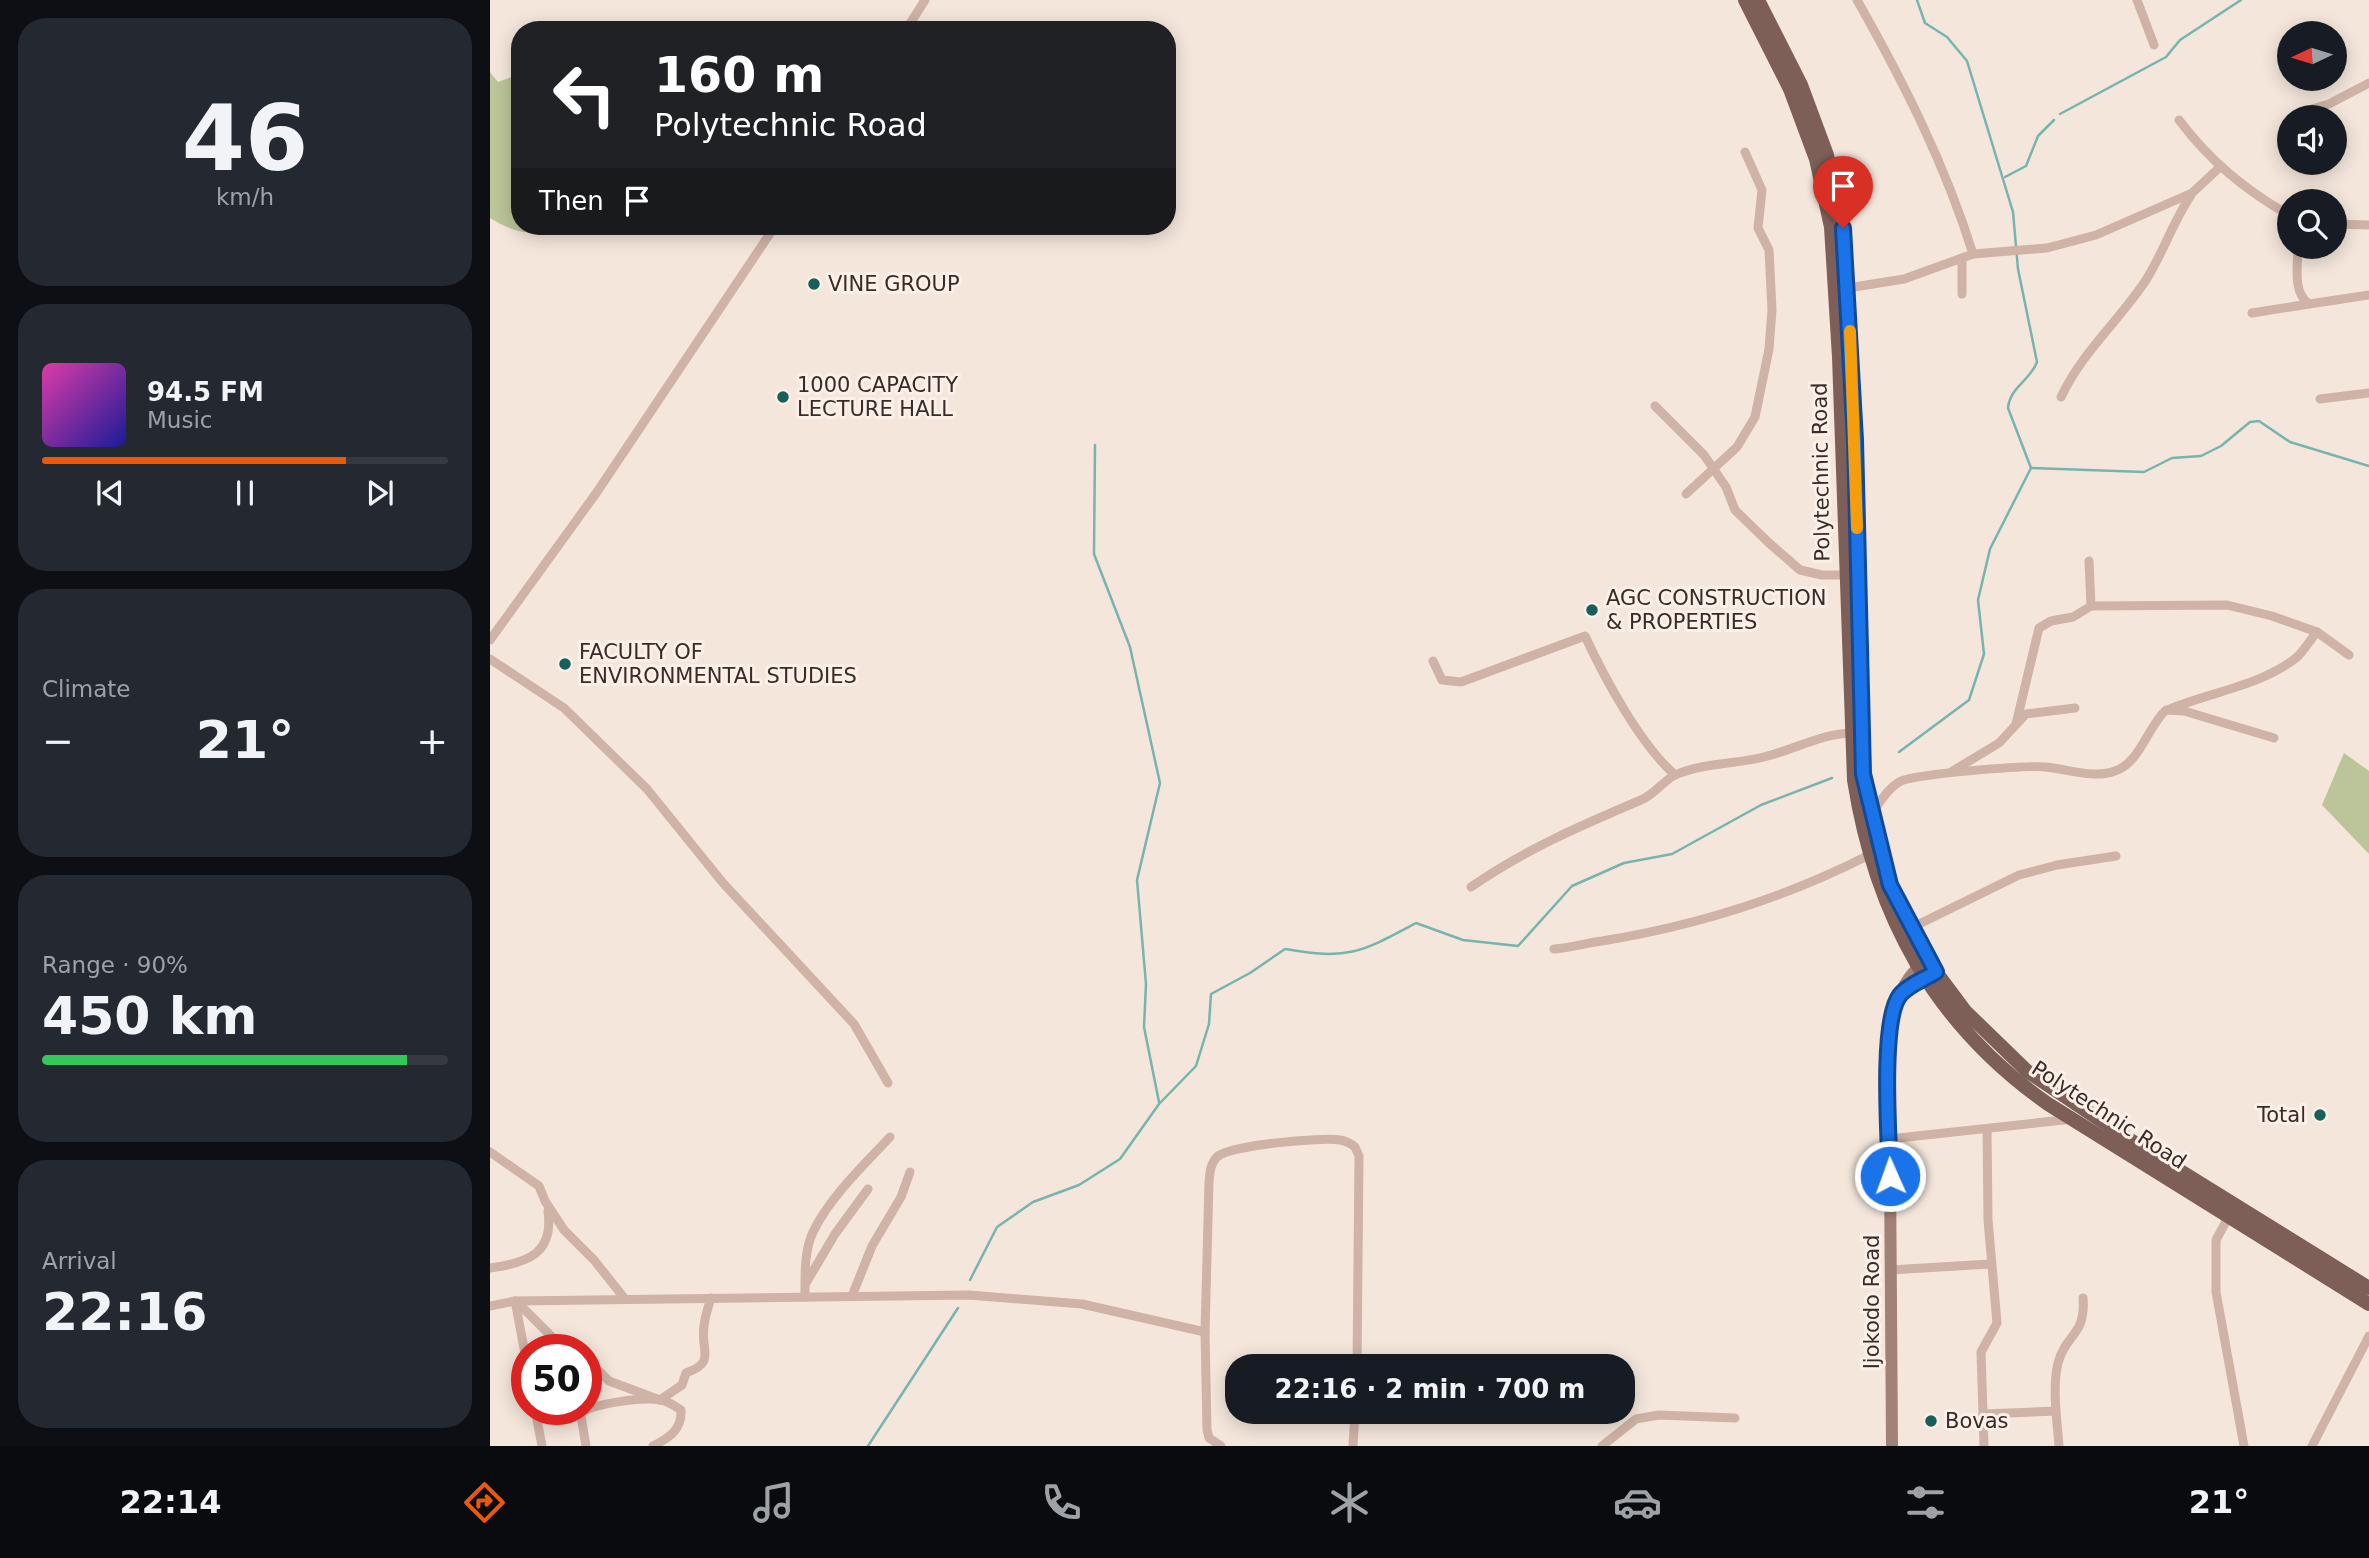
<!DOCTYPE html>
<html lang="en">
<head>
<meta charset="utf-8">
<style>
  :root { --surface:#171b24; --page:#242831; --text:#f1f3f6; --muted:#9ea1a6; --line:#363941; --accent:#ea580c }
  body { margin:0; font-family:"DejaVu Sans",sans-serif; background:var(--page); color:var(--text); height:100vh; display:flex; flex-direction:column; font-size:26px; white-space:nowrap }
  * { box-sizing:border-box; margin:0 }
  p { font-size:23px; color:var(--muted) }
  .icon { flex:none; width:38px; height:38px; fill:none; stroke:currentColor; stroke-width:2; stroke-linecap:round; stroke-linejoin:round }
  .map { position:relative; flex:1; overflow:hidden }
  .panel { display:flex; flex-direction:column; gap:18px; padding:18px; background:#0d0f14; width:490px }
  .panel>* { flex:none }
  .guide { position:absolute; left:21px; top:21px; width:665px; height:214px; border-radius:28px; box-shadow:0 4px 18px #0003; background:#202124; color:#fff; overflow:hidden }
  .needle { width:46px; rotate:266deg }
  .fabs { position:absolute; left:1787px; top:21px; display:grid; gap:14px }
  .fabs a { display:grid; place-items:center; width:70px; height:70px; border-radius:50%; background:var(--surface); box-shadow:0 4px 18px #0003; font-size:35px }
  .speed { position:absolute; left:21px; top:1334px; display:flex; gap:14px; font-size:35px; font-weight:700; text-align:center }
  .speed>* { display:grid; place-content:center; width:91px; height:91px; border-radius:50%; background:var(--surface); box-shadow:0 4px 18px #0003; line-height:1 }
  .speed .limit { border:10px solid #d22; background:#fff; color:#111 }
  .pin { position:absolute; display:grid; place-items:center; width:60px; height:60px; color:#fff; margin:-72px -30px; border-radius:50% 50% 50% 0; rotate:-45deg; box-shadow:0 0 7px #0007 }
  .pin .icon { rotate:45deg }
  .me { position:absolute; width:77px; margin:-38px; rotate:358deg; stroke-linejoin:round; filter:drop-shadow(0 0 5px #0008) }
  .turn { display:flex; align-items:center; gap:24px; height:147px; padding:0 28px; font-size:32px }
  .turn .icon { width:91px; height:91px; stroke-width:2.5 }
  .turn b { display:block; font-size:49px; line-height:60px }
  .then { display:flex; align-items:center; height:66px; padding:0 28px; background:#0003; gap:14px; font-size:26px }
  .big { font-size:52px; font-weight:700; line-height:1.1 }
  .panel .card { flex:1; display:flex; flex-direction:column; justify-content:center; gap:10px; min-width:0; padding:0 24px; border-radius:28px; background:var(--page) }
  .panel .dial { align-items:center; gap:0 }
  .dial b { font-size:91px; line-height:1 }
  .song { display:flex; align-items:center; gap:21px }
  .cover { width:84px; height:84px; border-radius:10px; background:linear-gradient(135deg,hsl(320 70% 55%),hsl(240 70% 35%)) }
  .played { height:7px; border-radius:4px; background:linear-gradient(90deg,var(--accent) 75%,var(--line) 75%) }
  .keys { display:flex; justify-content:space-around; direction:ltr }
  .heat { display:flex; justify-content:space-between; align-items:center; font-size:38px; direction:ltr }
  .charge { height:10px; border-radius:5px; background:linear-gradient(90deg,#34c759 90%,var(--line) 0) }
  .trip { position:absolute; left:735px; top:1354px; width:410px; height:70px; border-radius:28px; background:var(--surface); box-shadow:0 4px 18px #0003; font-weight:700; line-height:70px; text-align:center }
  .tab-bar { display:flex; height:112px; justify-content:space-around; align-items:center; background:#090b0e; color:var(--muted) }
  .tab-bar .icon { width:49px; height:49px }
  .tab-bar .selected { color:var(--accent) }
  .tab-bar b { font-size:32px; color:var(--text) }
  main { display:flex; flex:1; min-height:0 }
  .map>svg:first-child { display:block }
</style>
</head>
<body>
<main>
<section class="panel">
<div class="card dial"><b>46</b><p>km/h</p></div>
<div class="card">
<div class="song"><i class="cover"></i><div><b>94.5 FM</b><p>Music</p></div></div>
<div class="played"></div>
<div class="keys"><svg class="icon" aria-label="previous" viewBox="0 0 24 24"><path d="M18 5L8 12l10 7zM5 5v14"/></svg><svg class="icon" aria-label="pause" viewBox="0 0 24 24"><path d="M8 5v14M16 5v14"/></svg><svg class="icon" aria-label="next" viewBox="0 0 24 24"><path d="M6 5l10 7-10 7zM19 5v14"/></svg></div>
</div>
<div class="card"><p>Climate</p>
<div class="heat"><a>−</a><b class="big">21°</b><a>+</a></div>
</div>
<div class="card"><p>Range · 90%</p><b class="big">450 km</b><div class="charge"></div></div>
<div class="card"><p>Arrival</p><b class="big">22:16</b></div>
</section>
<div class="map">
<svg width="1879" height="1446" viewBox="0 0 1879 1446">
  <rect width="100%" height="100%" fill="#f4e6db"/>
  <!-- green -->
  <g fill="#bbc599">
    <path d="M0 72 8 82 30 74V226H73C42 236 28 235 0 218Z"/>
    <polygon points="1854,753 1879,771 1879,854 1832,805"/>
  </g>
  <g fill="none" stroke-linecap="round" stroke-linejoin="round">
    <!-- stream -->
    <g stroke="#77b4b0" stroke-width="2.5">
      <polyline points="1570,114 1676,57 1690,40 1751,0"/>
      <polyline points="1515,177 1536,166 1548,136 1564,120"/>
      <polyline points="605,445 604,554 640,647 670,783 647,880 656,984 654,1027 669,1102"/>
      <polyline points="1541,468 1654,472 1682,458 1711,456 1731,446 1760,422 1769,421 1800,442 1879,466"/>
      <path d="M1409 752 1479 700 1494 654 1488 600 1500 549 1541 468 1518 408C1520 387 1540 381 1547 362L1528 269 1523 212 1477 61 1457 37 1435 23 1427 0"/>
      <path d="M480 1280 507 1227 543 1202 589 1185 630 1159 669 1104 706 1066 719 1024 721 994 760 973 795 949C858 960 870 953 926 923L973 940 1028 946 1082 886 1134 863 1182 854 1271 805 1342 778"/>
      <polyline points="378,1446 468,1308"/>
    </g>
    <!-- minor -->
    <g stroke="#ceb3a6" stroke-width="9">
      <path d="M1367 0C1413 81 1455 164 1483 254"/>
      <polyline points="1647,0 1664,45"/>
      <polyline points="416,30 435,0"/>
      <polyline points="1815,111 1839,104 1879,83"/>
      <path d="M1689 120C1720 161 1755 190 1799 215"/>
      <polyline points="1844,224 1879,225"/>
      <path d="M1808 247C1808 265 1802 292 1819 304L1879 295"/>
      <polyline points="1352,289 1414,279 1483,254 1557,248 1606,235 1702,193 1730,167"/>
      <polyline points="1472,294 1472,258"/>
      <polyline points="1762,313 1819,304"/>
      <path d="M1571 397C1592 352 1629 321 1656 280 1673 253 1683 222 1701 195"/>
      <polyline points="1830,399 1879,393"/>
      <polyline points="1165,406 1214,455 1236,487 1245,510 1279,543 1310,570 1332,575 1355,575"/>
      <polyline points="1196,494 1247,447 1265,417 1279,349 1282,310 1279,250 1268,228 1272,190 1255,152"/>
      <polyline points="1599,561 1601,606"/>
      <polyline points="0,640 107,492 285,226"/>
      <polyline points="0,659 74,708 157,789 233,883 364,1024 398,1083"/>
      <path d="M943 661 952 680 971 682 1095 636C1115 679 1150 744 1185 775"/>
      <path d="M1680 709C1721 692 1770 686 1806 658 1814 651 1820 640 1827 632"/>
      <polyline points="1526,724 1549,628 1561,621 1583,617 1601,606 1737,605 1782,616 1827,632 1859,655"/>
      <polyline points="1461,772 1509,743 1536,714 1585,708"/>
      <path d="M1382 813C1390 802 1399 787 1411 781 1427 774 1535 765 1556 767 1577 769 1604 779 1625 771 1650 763 1658 726 1676 710L1694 711 1784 738"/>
      <path d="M981 887C1034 850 1092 825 1151 800 1164 795 1173 781 1185 775 1212 763 1246 764 1274 757 1304 750 1330 734 1361 733"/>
      <polyline points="1421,928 1529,875 1567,865 1626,856"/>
      <path d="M1064 949C1080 948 1096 943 1112 941 1204 926 1295 898 1379 855"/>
      <polyline points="1399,1139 1582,1119"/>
      <polyline points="0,1152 49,1186 55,1201 74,1230 104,1260 135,1299"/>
      <polyline points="1739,1216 1726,1240 1726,1292 1754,1446"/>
      <path d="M0 1268C37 1263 64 1254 58 1211"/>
      <polyline points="1400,1270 1500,1264"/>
      <polyline points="316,1283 345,1234 378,1189"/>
      <polyline points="362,1296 382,1246 411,1197 420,1172"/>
      <path d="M315 1297C315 1276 314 1251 323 1232 340 1197 374 1165 400 1137"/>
      <path d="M25 1301 479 1295 592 1304 715 1332 719 1182C720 1173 720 1164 727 1157 739 1145 832 1137 850 1140 856 1141 860 1143 865 1147L869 1156 867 1367"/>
      <polyline points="27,1302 64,1339 68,1349"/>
      <polyline points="0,1306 25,1301 37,1364"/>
      <polyline points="715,1332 717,1430 719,1438 731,1446"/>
      <polyline points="64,1339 78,1341 87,1349"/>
      <path d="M96 1358 119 1381 170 1400 192 1385 196 1373C227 1362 210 1351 214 1326 215 1317 218 1307 221 1298"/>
      <polyline points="45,1409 52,1446"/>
      <polyline points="90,1410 96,1446"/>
      <path d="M91 1413C105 1403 153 1397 170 1400 178 1401 185 1406 191 1410 192 1430 179 1438 163 1446"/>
      <polyline points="1493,1414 1566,1411"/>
      <polyline points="863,1446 865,1412"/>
      <polyline points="1112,1446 1146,1419 1169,1415 1245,1418"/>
      <polyline points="1494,1446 1491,1352 1507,1323 1498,1220 1497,1130"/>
      <path d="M1569 1446C1567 1420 1562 1388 1568 1363 1576 1333 1596 1336 1593 1298"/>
      <polyline points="1822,1446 1879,1336"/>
    </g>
    <!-- secondary -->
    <path stroke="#a28177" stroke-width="12" d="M1402 1446 1399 1029C1404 1005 1414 976 1436 961"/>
    <!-- primary -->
    <g stroke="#7d5f57" stroke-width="14">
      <path d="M1255 0 1300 89 1326 159 1341 227 1349 357 1364 780C1385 915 1444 1024 1558 1104L1879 1304"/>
      <polyline points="1268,0 1311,85 1337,155 1353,228 1365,440 1373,774 1390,850 1409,906 1446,972 1475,1011 1537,1071 1637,1138 1879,1288"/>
    </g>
  </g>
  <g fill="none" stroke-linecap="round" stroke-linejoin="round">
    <!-- route casing -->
    <g stroke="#114b97" stroke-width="18">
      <path id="route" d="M1353 228 1365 440 1373 774 1400 885 1446 972C1435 979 1418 985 1410 995 1390 1020 1399 1141 1400 1176"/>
    </g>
    <!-- route -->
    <use href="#route" stroke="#1a73e8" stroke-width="12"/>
    <!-- slow -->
    <polyline stroke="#f59e0b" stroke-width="12" points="1360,331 1367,528"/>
  </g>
  <!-- markers -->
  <g fill="#185f5c" stroke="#fbf0e8" stroke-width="2.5">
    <circle cx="324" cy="284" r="7"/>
    <circle cx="293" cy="397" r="7"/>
    <circle cx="1102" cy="610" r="7"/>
    <circle cx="75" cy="664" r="7"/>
    <circle cx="1830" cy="1115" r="7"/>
    <circle cx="1441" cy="1421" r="7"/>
  </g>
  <g text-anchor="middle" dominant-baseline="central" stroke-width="6" stroke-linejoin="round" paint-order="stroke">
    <!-- poi labels -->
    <g font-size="21" fill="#392b27" stroke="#fbf0e8" text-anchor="start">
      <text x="338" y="284">VINE GROUP</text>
      <text x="307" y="385">1000 CAPACITY<tspan x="307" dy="24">LECTURE HALL</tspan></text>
      <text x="1116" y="598">AGC CONSTRUCTION<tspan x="1116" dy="24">&amp; PROPERTIES</tspan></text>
      <text x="89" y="652">FACULTY OF<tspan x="89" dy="24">ENVIRONMENTAL STUDIES</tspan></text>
      <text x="1816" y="1115" text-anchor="end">Total</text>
      <text x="1455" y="1421">Bovas</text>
    </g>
    <!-- street labels -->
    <g font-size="21" fill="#392b27" stroke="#fbf0e8">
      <text transform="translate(1331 472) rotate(-91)">Polytechnic Road</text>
      <text transform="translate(1619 1115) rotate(33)">Polytechnic Road</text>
      <text transform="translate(1382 1302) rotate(-90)">Ijokodo Road</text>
    </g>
  </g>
</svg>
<div class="fabs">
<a><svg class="needle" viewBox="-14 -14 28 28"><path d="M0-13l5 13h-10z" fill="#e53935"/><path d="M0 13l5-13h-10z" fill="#9ea1a6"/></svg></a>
<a><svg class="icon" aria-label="sound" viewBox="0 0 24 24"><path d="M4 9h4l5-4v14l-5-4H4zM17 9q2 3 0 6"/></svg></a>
<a><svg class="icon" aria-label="search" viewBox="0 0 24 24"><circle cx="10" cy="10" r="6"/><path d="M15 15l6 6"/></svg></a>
</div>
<div class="speed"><div class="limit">50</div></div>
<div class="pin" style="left:1353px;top:228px;background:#d93025"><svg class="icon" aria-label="arrive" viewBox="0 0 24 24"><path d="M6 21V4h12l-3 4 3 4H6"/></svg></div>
<svg class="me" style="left:1400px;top:1176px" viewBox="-20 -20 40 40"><circle r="17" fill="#1a73e8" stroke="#fff" stroke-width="3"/><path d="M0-11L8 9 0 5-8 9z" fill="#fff"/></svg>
<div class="trip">22:16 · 2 min · 700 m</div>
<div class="guide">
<div class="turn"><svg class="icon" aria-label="left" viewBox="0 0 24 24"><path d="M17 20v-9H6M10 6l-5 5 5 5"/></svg><div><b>160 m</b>Polytechnic Road</div></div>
<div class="then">Then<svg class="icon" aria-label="arrive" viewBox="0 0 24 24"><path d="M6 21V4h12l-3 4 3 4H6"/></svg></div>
</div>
</div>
</main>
<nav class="tab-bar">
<b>22:14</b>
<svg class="icon selected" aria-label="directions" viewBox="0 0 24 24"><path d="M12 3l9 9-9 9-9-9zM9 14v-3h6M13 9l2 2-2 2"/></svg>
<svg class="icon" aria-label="music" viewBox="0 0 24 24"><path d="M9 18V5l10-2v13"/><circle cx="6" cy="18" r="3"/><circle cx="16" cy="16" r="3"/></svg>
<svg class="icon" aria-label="phone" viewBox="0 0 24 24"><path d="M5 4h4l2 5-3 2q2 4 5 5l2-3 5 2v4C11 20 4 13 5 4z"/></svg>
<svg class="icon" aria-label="climate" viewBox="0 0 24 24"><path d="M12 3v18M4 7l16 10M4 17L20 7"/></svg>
<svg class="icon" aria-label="car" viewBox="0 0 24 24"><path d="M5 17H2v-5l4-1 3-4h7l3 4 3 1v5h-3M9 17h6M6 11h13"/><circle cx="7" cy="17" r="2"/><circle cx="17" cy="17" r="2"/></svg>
<svg class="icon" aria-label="filters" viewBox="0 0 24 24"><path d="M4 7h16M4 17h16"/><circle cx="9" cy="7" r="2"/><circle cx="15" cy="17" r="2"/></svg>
<b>21°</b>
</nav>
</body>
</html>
